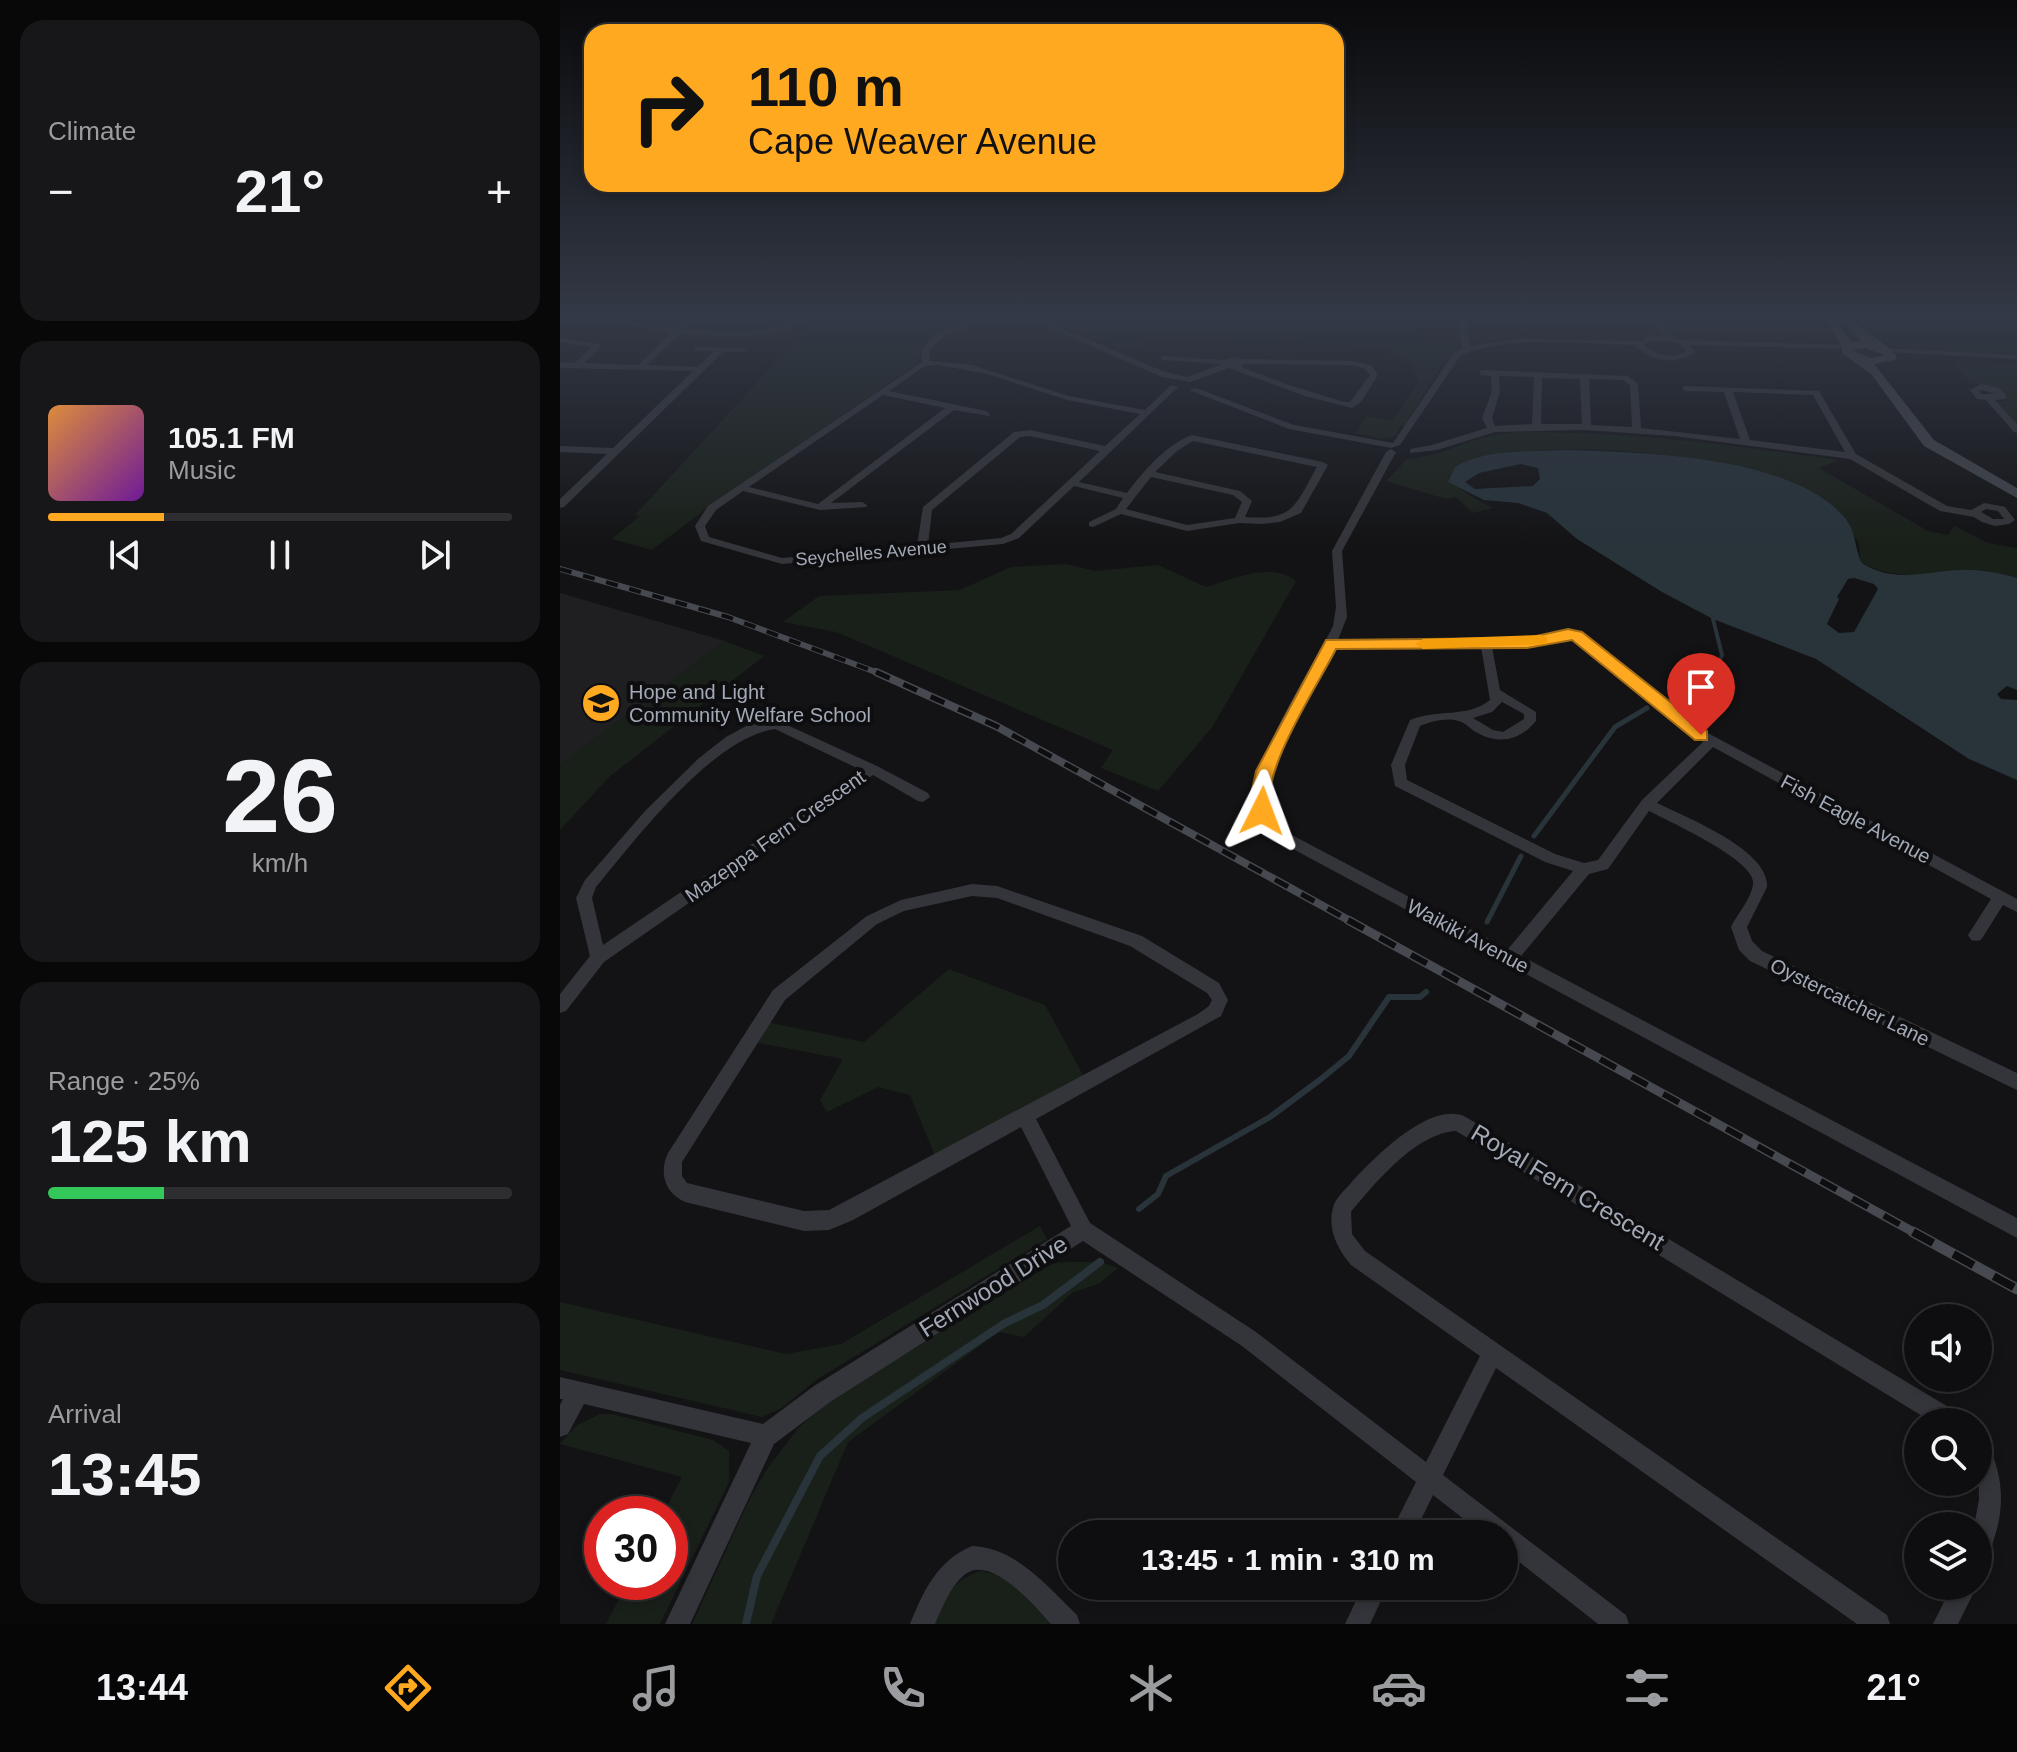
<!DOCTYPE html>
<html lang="en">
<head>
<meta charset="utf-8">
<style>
  :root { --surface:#0e0e10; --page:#171719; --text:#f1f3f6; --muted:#9b9c9f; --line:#2e2e30; --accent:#ffa921 }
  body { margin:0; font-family:Helvetica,sans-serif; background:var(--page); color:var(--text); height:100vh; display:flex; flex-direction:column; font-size:30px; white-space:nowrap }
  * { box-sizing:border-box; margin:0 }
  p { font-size:26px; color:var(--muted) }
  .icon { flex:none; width:44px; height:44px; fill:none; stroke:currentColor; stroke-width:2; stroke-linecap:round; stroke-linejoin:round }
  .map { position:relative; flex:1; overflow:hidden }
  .sheet { display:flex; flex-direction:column; gap:20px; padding:20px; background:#080809; width:560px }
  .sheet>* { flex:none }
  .banner { position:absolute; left:24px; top:24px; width:760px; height:168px; border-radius:24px; box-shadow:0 4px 12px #0003,0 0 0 2px var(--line); background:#ffa921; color:#111; overflow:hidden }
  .controls { position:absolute; left:1344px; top:1304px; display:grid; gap:16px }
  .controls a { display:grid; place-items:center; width:88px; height:88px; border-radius:50%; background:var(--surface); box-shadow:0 4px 12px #0003,0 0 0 2px var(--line); font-size:40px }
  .speed { position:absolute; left:24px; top:1496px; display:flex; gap:16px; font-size:40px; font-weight:700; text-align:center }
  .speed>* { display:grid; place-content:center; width:104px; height:104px; border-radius:50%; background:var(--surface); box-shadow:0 4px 12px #0003,0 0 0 2px var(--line); line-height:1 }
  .speed .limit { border:12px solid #d22; background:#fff; color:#111 }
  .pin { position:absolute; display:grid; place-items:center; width:68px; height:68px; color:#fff; margin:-82px -34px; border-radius:50% 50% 50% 0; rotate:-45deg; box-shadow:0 0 8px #0007 }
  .pin .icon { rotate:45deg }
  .me { position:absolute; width:88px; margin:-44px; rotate:3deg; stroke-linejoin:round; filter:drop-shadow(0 0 6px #0008) }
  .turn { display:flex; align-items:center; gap:28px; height:168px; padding:0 32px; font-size:36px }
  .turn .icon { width:104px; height:104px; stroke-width:2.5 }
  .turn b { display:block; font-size:56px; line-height:68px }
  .big { font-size:60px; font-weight:600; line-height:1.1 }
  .sheet .tile { flex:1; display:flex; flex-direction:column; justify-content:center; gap:12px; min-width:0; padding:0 28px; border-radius:24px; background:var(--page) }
  .sheet .dial { align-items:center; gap:0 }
  .dial b { font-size:104px; line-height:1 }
  .song { display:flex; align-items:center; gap:24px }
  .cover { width:96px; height:96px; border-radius:12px; background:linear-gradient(135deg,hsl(30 70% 55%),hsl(280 70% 35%)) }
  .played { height:8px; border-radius:4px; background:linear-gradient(90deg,var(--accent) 25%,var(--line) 25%) }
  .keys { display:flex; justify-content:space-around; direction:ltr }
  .heat { display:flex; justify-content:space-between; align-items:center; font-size:44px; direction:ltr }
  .charge { height:12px; border-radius:6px; background:linear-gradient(90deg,#34c759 25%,var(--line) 0) }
  .trip { position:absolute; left:498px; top:1520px; width:460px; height:80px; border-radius:40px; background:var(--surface); box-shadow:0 4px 12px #0003,0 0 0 2px var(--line); font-weight:600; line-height:80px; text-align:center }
  .dock { display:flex; height:128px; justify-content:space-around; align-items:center; background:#060606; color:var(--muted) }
  .dock .icon { width:56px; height:56px }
  .dock .selected { color:var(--accent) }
  .dock b { font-size:36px; color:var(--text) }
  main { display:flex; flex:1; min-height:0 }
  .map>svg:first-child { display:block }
</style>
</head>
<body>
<main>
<section class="sheet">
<div class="tile"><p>Climate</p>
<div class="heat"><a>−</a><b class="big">21°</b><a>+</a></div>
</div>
<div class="tile">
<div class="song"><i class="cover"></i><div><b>105.1 FM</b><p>Music</p></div></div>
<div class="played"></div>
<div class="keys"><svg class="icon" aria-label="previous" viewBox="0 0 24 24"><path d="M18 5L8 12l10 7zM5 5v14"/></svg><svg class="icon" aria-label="pause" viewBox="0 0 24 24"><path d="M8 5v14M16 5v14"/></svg><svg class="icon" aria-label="next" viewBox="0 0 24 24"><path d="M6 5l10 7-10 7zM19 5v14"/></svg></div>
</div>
<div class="tile dial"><b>26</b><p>km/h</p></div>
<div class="tile"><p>Range · 25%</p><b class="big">125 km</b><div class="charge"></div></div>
<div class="tile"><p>Arrival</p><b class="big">13:45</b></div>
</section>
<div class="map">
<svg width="1457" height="1624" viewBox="0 0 1457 1624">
  <rect width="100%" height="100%" fill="#131315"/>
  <!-- built -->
  <g fill="#1f1f22">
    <polygon points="1097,318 1256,318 1266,332 1109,331"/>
    <polygon points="0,593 165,641 0,765"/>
  </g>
  <!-- green -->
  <g fill="#192019">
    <polygon points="257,318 381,318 393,326 368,339 354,366 148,507 92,550 52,539 80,516 75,515"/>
    <polygon points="483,318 893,323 894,328 854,327 854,336 896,338 899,346 882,364 844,427 841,426 835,436 821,439 796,433 807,416 832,421 858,382 853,366 831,352 797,345 585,340 582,351 566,351"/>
    <path d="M1294 318H1457V354C1403 352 1332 365 1294 318Z"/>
    <polygon points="1392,362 1457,363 1457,424 1437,402 1447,399 1445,393 1410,382"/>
    <path d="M956 432C1068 431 1169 445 1279 460L1259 468 1368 531 1388 535 1394 526 1428 543 1457 548V578C1402 560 1351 590 1302 563 1298 555 1301 547 1297 540 1296 535 1234 485 1227 482 1173 454 927 427 889 478 900 492 918 500 933 508L913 513 896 497 886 499 826 481 846 460 880 453 920 438Z"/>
    <path d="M506 564 535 571 598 565 646 587C673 579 711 561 736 581L653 726 598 791 541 768 553 750 276 632 223 622 259 596 400 590 451 567Z"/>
    <polygon points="165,641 204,656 49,777 0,830 0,765"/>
    <polygon points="389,969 485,1005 523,1075 375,1156 350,1095 318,1087 267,1112 260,1100 283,1059 194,1042 206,1022 304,1042"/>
    <polygon points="480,1226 487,1239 256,1380 222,1408 202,1417 0,1370 0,1302 226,1354 281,1344"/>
    <path d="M537 1261 558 1268 540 1283 512 1293 464 1337 439 1332 288 1442 211 1624H132L191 1496 207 1469 239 1427 269 1401 486 1267C502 1259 520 1264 537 1261Z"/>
    <polygon points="40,1414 52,1414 153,1440 169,1451 169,1482 100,1624 46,1624 68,1582 110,1582 110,1514 103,1514 122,1477 0,1444 17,1425"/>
    <path d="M421 1571 444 1576 491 1624H373C382 1599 393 1579 421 1571Z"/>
  </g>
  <!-- water -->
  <path fill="#28333a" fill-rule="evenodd" d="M1004 450C1081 452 1232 455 1285 518 1297 533 1294 548 1302 563 1335 584 1365 571 1401 570 1418 569 1440 573 1457 578V690L1447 686 1437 694 1441 699 1457 700V780L1409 759 1256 659 1153 619 1102 592 1017 539 987 513 958 503 924 500 888 482 895 467C924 449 971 452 1004 450ZM961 464 978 468 980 479 973 486 915 489 905 482 919 473ZM1294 578 1314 584 1318 589 1294 632 1279 633 1267 624 1279 599 1277 597 1288 579Z"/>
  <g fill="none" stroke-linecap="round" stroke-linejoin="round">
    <!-- stream-far3 -->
    <polyline stroke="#28333a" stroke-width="4" points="1153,619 1162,655 1154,674"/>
    <!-- stream-far2 -->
    <g stroke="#28333a" stroke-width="5">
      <polyline points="1112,696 1156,672"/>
      <polyline points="974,836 1055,727 1087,708"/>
      <polyline points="927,922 961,856"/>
    </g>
    <!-- stream-far1 -->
    <polyline stroke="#28333a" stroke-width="6" points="579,1209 598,1194 606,1176 710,1117 761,1079 789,1056 829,997 860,997 866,992"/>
    <!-- stream -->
    <polyline stroke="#28333a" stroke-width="8" points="186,1624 197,1576 260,1456 302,1418 445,1323 483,1305 540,1262"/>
    <!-- street -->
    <g fill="#34353a" fill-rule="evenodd">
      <path d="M29 318H50L117 328 127 318H136L125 329C150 331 176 333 201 330 218 328 233 318 250 318 213 342 163 337 121 333L87 365 138 367 154 351H135V347H138L183 348 187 350 183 352H163L4 507 0 508V499L47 454 0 452V446L53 448 133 371 0 368V362L15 363 31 347 0 342V338L40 344V348L24 363 78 365 112 332Z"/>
      <path d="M417 318H429L385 335 369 350 370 361 412 365 509 396 585 410 611 385 618 387 519 482 567 493C584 471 605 445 632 435L763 462 768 465 741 513 720 522 702 524 679 523 627 531 561 514 533 527 529 526V522L556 509 563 498 514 486 459 538 443 544 222 564 141 541 135 526 148 506 362 362 361 350 379 331ZM378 365 427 374 507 400 580 414 545 446 470 430 454 432 363 507 357 546 222 558 149 537 145 526 156 510 183 491 260 510 306 507 307 505 302 502 271 503 394 410 429 416 430 414 426 411 329 391 365 366ZM323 395 385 408 258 504 189 487ZM470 436 540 451 451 534 441 538 368 545 372 510 460 437ZM633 441 757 467C735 505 735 521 685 517L692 501 680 491 595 472 617 451ZM591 477 673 495 682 502 675 518 627 525 566 509Z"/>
      <path d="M467 318H478L605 372 627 377 662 364 604 360H601V356L664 360 677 357 682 359 791 361 811 365 818 375 801 402 792 408 745 396 669 368 630 382 602 377ZM684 364 791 365 805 369 810 375 790 402H784L729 385 681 367Z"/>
      <path d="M897 318H905L910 346 960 339 1080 341 1090 335 1106 337 1084 318H1093L1113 334V338L1124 340 1287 345 1291 347 1287 349 1129 345 1135 351 1134 353C1115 365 1091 362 1075 345 1018 344 955 334 901 355L840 445 831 448 729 429 629 390 636 388 734 425 833 443 895 351 902 349ZM1092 340 1119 343 1126 351C1111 359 1097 356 1084 345Z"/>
      <polygon points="1323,348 1457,355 1457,359 1326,352 1323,352"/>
      <path d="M923 370 1068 376 1078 384 1081 428 1180 439 1164 392 1126 391 1123 390V386L1259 391 1296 454 1387 506 1411 510 1424 503 1441 506 1445 507 1455 520 1449 524 1435 526 1422 522 1414 517 1380 511 1290 459 1114 436 1024 430 935 432 877 450 850 453V449L872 445 927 428 922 418 932 391 931 376 920 375V371ZM939 376 974 377 972 424 935 426 932 418 940 391ZM982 378 1020 379 1022 424H981ZM1029 379 1063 380 1070 385 1072 427 1031 425ZM1173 392 1253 395 1285 452 1190 440ZM1426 509 1438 511 1444 519H1433L1421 512Z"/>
      <path d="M1421 384 1439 388 1446 395V399L1435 400 1457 424V433L1454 432 1426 400 1417 399 1410 390ZM1422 390 1435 394H1422L1419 391Z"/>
      <path d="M831 449 836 452 782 551 787 617 778 640 967 639 1008 630 1021 633 1146 732 1457 899V912L1443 905 1421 940 1416 941 1411 940 1408 935 1431 899 1153 747 1097 803C1125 817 1210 850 1207 887L1187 927 1192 941 1202 951 1457 1073V1090L1190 961 1179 950 1171 927C1177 914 1194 896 1193 881 1190 858 1110 822 1089 811L1048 869 1029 874 961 956 1457 1218V1238L720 842C708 831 694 818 692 801 689 766 755 662 773 626L776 607 772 551 826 452ZM1008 638 1013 639 1143 742 1082 800 1038 860 1024 863 995 854 847 780 845 765 860 726C870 722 887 717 898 721 904 722 910 728 914 731 937 745 959 742 976 721V712L940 690 932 647H967ZM921 647 930 700C909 718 876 709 850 720L831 765 835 786 985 862 1013 871 948 949 730 834C720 825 707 814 706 799 704 765 756 680 774 648ZM942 702 964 714V719L943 732 933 730 913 718 932 712Z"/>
      <path d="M216 720 317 766 368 793 370 797 363 802 358 801 313 775 44 962 6 1011 0 1013V994L30 956 16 898 25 880 85 811 139 758 166 737 190 724ZM215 729 301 770 43 945 32 898 36 887C76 839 152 738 215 729Z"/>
      <path d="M412 884 437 886 582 936 659 983 668 1000 661 1016 476 1119 530 1223 696 1332 866 1462 920 1356 791 1265C778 1250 767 1229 773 1208 775 1198 785 1190 791 1183 813 1159 868 1102 904 1116L1400 1414 1403 1422H1372L896 1131C856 1133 815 1183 791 1212L792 1234 805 1251 1327 1615 1330 1624H1297L936 1368 883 1475 1066 1615 1069 1624H1038L944 1550V1534H923L873 1495 854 1534H830L856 1482 682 1346 523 1241 270 1402 214 1444 130 1624H105L191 1443 24 1404 8 1434 0 1437V1405L3 1399H0V1377L203 1424 254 1386 511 1226 461 1127 293 1220 269 1230 244 1231 125 1202C104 1193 99 1172 108 1153L213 990 307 916 341 900ZM412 896 437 898 570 946 647 993 652 1000 649 1006 638 1014 269 1210 244 1211 127 1183 122 1176V1162L225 1000 317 924 344 911Z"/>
      <path d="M1418 1437 1426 1440C1447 1483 1445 1516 1426 1560L1418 1564V1526H1414L1419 1500Z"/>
      <path d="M412 1546C457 1548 487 1586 517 1615L520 1624H491C474 1606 431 1553 404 1575 390 1587 382 1608 375 1624H350C364 1590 377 1561 412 1546Z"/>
      <polygon points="803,1586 828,1586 810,1624 785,1624"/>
      <polygon points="1392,1586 1417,1586 1398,1624 1373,1624"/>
    </g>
    <!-- secondary -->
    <path fill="#41444a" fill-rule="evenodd" d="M1264 318H1275L1291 342 1301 341 1281 318H1292C1305 335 1326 341 1337 357L1335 360 1314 364 1374 440 1457 488V498L1364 446 1312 375 1282 353V346ZM1305 348 1324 355 1310 358 1292 350Z"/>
    <!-- rail-far3 casing -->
    <g stroke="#46494f" stroke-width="6">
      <polyline id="rail-far3" points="0,569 168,617 321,674"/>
    </g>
    <!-- rail-far2 casing -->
    <g stroke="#46494f" stroke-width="8">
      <polyline id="rail-far2" points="316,672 436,726 792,922"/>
    </g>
    <!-- rail-far1 casing -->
    <g stroke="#46494f" stroke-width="9">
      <polyline id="rail-far1" points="788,920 1357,1234"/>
    </g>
    <!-- rail casing -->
    <g stroke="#46494f" stroke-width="11">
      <polyline id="rail" points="1353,1232 1457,1289"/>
    </g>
    <!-- rail-far3 -->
    <use href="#rail-far3" stroke="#0e0e10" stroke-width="4" stroke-dasharray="12" stroke-linecap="butt"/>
    <!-- rail-far2 -->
    <use href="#rail-far2" stroke="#0e0e10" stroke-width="5" stroke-dasharray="15" stroke-linecap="butt"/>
    <!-- rail-far1 -->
    <use href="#rail-far1" stroke="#0e0e10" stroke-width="6" stroke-dasharray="18" stroke-linecap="butt"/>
    <!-- rail -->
    <use href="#rail" stroke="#0e0e10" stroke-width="8" stroke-dasharray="23" stroke-linecap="butt"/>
  </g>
  <!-- sky -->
  <linearGradient id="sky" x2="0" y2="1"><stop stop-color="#0a0a0c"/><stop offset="0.58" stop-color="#333946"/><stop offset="1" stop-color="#333946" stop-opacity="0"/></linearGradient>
  <rect width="1457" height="546" fill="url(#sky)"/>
  <!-- route -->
  <path fill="#ffa921" stroke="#a66e15" stroke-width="2" d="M1008 629 1022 632 1147 731V740H1135L1012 640 967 648 776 649C758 685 699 773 711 811L702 818 696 816 690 800 696 771 766 640 967 638Z"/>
  <!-- slow -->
  <polygon fill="#f59e0b" points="981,635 987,637 987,644 863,649 855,644 863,639"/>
  <!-- icons -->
  <defs>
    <g id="school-disc" transform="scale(2)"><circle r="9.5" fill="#ffa921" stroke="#0e0e10"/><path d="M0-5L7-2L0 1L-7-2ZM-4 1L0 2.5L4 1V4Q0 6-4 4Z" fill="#111"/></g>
  </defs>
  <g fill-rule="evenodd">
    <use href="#school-disc" x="41" y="703"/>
  </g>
  <g text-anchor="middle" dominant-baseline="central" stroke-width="8" stroke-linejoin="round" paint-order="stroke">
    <!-- far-street labels -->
    <g font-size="18" fill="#a3aab7" stroke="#0e0e10">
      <text transform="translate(311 553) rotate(-5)">Seychelles Avenue</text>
    </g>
    <!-- poi labels -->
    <g font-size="20" fill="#a3aab7" stroke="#0e0e10" text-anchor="start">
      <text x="69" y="692">Hope and Light<tspan x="69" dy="23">Community Welfare School</tspan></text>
    </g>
    <!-- street labels -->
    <g font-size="20" fill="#a3aab7" stroke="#0e0e10">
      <text transform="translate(1296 819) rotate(28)">Fish Eagle Avenue</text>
      <text transform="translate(215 836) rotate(-35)">Mazeppa Fern Crescent</text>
      <text transform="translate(908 936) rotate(28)">Waikiki Avenue</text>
      <text transform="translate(1290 1002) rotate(26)">Oystercatcher Lane</text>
    </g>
    <!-- near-street labels -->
    <g font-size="24" fill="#a3aab7" stroke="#0e0e10">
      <text transform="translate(1008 1187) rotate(31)">Royal Fern Crescent</text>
      <text transform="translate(433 1286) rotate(-32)">Fernwood Drive</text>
    </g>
  </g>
</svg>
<div class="controls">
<a><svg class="icon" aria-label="sound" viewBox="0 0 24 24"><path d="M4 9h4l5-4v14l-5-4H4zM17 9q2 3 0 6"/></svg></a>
<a><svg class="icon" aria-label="search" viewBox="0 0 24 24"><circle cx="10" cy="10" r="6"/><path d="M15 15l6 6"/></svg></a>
<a><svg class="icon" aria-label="layers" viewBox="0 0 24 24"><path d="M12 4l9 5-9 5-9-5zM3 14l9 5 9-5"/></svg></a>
</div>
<div class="speed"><div class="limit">30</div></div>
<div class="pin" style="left:1141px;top:735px;background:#d93025"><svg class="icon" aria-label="arrive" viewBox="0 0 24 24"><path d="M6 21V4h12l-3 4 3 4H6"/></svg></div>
<svg class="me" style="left:702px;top:811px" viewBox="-20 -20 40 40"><path d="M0-17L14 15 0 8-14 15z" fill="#ffa921" stroke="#fff" stroke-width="4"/></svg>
<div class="trip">13:45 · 1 min · 310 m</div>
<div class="banner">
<div class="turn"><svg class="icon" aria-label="right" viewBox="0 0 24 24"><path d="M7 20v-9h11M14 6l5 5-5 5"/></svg><div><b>110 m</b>Cape Weaver Avenue</div></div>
</div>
</div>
</main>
<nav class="dock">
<b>13:44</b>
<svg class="icon selected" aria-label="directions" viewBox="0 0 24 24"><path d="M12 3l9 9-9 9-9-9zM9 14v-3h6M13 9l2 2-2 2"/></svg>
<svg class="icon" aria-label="music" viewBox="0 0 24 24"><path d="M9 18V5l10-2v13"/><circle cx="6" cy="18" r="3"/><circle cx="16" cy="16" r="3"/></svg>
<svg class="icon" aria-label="phone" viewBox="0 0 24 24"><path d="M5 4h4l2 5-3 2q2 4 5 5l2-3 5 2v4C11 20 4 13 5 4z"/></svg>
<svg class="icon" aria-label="climate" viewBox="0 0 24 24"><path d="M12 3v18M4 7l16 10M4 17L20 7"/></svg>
<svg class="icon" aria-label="car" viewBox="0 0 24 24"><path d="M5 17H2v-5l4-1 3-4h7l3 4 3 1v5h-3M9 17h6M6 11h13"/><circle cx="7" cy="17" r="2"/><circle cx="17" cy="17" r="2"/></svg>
<svg class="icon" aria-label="filters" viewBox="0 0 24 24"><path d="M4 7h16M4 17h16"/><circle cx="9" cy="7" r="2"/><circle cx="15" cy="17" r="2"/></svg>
<b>21°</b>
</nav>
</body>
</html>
